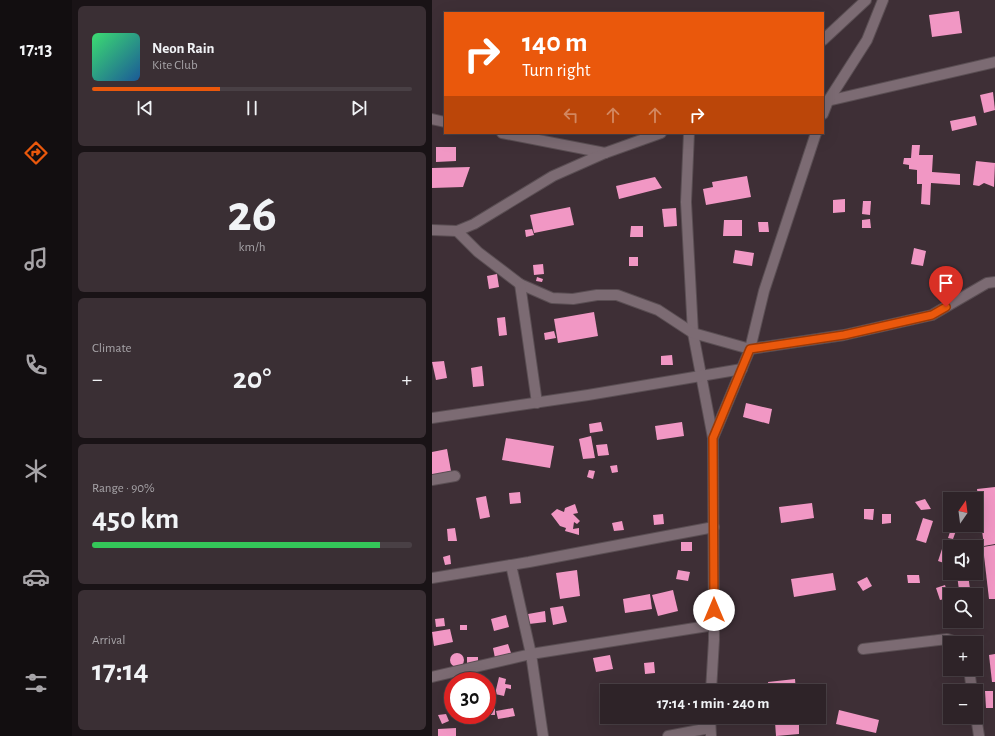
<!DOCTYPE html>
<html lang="en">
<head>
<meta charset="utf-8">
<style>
  :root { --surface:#2e2328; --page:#3a2f34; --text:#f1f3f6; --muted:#a7a4a8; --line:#494045; --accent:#ea580c }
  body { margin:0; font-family:"Alegreya Sans",sans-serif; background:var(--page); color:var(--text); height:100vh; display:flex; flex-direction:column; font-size:15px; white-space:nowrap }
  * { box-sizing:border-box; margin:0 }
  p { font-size:13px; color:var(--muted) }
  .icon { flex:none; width:22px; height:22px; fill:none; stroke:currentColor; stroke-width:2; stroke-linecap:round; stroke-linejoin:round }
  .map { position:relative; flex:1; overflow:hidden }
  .drawer { display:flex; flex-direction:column; gap:6px; padding:6px; background:#191316; width:360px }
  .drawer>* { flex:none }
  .top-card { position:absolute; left:12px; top:12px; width:380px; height:122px; border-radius:0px; box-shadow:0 4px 16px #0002,0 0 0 1px var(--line); background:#ea580c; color:#fff; overflow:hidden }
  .needle { width:26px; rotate:14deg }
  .controls { position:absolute; left:511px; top:492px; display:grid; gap:8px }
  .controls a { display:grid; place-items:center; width:40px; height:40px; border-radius:0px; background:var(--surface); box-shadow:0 4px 16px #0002,0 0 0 1px var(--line); font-size:20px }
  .speed { position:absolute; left:12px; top:672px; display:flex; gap:8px; font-size:20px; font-weight:700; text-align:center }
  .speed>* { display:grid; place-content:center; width:52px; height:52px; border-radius:50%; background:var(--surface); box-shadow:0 4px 16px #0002,0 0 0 1px var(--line); line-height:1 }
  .speed .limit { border:6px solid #d22; background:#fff; color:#111 }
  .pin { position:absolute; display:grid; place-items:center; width:34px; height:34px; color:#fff; margin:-41px -17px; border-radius:50% 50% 50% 0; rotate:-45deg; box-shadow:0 0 4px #0007 }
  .pin .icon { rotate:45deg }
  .me { position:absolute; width:44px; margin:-22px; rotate:0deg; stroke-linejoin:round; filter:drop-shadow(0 0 3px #0008) }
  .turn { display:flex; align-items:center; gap:14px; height:84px; padding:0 12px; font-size:18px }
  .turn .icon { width:52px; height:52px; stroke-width:2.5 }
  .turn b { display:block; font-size:28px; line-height:34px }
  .lanes { display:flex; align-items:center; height:38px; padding:0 12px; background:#0003; justify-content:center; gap:20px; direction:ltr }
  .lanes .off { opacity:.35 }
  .big { font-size:30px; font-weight:700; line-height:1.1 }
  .drawer .card { flex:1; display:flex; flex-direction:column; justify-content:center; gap:6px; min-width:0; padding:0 14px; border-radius:6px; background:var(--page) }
  .drawer .dial { align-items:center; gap:0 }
  .dial b { font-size:52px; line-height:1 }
  .song { display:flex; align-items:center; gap:12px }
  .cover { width:48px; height:48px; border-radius:6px; background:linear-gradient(135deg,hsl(140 70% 55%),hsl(210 70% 35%)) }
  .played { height:4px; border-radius:2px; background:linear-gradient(90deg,var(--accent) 40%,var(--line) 40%) }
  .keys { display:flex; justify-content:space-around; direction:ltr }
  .heat { display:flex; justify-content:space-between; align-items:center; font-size:22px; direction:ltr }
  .charge { height:6px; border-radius:3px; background:linear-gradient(90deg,#34c759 90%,var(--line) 0) }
  .trip { position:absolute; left:168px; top:684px; width:226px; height:40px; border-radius:0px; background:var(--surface); box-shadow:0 4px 16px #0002,0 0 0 1px var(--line); font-weight:700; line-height:40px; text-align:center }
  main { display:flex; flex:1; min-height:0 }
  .tab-bar { display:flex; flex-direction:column; width:72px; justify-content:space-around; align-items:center; background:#120e10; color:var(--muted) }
  .tab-bar .icon { width:28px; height:28px }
  .tab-bar .on { color:var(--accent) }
  .tab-bar b { font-size:18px; color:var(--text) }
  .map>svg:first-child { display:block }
</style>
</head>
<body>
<main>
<nav class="tab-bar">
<b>17:13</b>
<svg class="icon on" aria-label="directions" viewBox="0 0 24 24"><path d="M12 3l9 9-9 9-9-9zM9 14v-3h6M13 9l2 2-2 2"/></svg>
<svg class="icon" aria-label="music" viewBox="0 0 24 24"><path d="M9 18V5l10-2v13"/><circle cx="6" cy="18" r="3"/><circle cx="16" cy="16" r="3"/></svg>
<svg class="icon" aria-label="phone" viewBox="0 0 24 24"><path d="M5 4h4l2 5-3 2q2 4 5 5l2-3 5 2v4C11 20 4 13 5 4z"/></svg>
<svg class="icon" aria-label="climate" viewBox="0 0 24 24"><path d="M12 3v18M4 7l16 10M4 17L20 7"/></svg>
<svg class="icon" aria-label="car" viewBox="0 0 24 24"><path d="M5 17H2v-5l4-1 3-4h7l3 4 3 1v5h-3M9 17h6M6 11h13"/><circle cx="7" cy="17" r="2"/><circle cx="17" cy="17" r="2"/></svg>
<svg class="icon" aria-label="filters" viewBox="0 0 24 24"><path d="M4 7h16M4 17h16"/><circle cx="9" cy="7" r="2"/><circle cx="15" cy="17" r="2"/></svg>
</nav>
<section class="drawer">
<div class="card">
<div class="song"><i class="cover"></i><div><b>Neon Rain</b><p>Kite Club</p></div></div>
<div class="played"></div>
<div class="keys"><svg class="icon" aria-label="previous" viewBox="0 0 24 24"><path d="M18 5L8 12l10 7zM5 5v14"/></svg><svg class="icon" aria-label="pause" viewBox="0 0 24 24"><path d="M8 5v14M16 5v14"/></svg><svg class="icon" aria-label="next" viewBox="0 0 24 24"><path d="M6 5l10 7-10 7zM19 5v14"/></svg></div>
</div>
<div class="card dial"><b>26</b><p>km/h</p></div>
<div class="card"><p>Climate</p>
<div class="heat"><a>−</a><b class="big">20°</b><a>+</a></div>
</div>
<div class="card"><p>Range · 90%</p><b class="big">450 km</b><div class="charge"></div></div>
<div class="card"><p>Arrival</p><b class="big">17:14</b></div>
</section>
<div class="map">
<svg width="563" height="736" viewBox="0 0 563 736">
  <rect width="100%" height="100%" fill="#3e2f36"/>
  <!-- building -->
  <g fill="#f197c4">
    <polygon points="527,11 530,33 500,37 497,15"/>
    <polygon points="561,92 563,110 552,113 548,95"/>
    <polygon points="543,116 545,125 520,131 518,121"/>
    <polygon points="480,145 488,145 487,155 501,155 500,172 528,174 528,185 499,183 498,205 489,204 490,184 485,184 485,170 477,169 477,165 471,164 472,158 479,158"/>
    <polygon points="4,147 24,147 24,161 4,162"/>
    <polygon points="544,161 563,163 562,187 552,183 547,186 541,185"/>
    <polygon points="38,167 31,187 0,188 0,168"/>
    <polygon points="315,176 319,197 274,205 271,189 281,187 280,182"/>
    <polygon points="223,177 230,188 187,199 184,186"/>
    <polygon points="413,199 413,212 401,213 401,200"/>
    <polygon points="431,201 439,201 438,215 430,214"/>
    <polygon points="138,207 142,225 102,233 98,215"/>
    <polygon points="244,208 245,226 232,227 230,209"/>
    <polygon points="438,219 439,228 430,228 430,220"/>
    <polygon points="292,220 310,220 310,236 291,236"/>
    <polygon points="326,222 336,222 337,232 327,232"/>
    <polygon points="199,226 211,226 211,237 198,237"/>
    <polygon points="100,229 102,235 94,237 93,230"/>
    <polygon points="482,248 494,251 491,266 479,264"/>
    <polygon points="303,250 322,253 320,266 301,263"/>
    <rect x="197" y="257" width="9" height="9"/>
    <polygon points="111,264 112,274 102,275 101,265"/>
    <polygon points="65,274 67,287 57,289 55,276"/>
    <polygon points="105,277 111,279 110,282 104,281"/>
    <polygon points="162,312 166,336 126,343 122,319"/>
    <polygon points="73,317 75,335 67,336 65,318"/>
    <polygon points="122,331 124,338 113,340 112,333"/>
    <polygon points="240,355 241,365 229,365 229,356"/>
    <polygon points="12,361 15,378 4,380 0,362"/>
    <polygon points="50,366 52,386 41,387 39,368"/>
    <polygon points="314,403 340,409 337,424 311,417"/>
    <polygon points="169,422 171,431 158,433 157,424"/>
    <polygon points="250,422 252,436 225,440 223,426"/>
    <polygon points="159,436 163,458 151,459 147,439"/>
    <polygon points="74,438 122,446 118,468 70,460"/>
    <polygon points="175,444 177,455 166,456 164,445"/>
    <polygon points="15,449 19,471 0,475 0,452"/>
    <polygon points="185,465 186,472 180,473 178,466"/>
    <polygon points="157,470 163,471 161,479 155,477"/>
    <polygon points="563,487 563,544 552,546 545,489"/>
    <polygon points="88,492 89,503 78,504 77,493"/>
    <polygon points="54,496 58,517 48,519 44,498"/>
    <polygon points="493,499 499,509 489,510 483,502"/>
    <polygon points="380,503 382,518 349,523 347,507"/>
    <polygon points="143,504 146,513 141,514 148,521 145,524 142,522 141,529 147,528 147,535 133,531 134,528 128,526 119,514 125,509 132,512 133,508"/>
    <polygon points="432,509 442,509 441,520 432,519"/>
    <polygon points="231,514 232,524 222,525 221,515"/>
    <polygon points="450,514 459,514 459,523 450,524"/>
    <polygon points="491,518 501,521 494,543 484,540"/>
    <polygon points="190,521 192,530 182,531 180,523"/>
    <polygon points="520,526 525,528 521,539 516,538"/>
    <polygon points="23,528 25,541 16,541 15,529"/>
    <rect x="249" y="542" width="11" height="9"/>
    <polygon points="563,545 563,599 557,599 551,547"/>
    <polygon points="510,549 518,552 518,565 506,561"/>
    <polygon points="18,555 19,564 13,565 11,557"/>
    <polygon points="145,570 148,596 128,599 124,573"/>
    <polygon points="246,570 258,572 256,581 244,579"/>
    <polygon points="401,573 404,590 362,597 359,579"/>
    <polygon points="536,574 538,589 527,590 525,575"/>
    <polygon points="475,575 487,575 488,583 476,583"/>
    <polygon points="435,577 440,586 431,591 425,582"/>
    <polygon points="513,585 517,598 508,600 504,588"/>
    <polygon points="241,590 246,611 226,616 220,595"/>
    <polygon points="218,594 220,609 193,613 191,599"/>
    <polygon points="131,606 135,622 121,625 118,608"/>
    <polygon points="113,611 114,622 97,624 96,614"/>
    <polygon points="74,615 77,627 62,631 59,619"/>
    <polygon points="12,618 13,626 4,627 3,619"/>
    <rect x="28" y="625" width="7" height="5"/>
    <polygon points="18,629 21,642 2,646 0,632"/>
    <polygon points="76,644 79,653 63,658 61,648"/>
    <circle cx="25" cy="660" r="7"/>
    <polygon points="563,654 563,682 560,682 557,655"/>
    <polygon points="178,655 181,669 164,672 161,658"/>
    <rect x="35" y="657" width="11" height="9"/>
    <polygon points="222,662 223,673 213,674 212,663"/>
    <polygon points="67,677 74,679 73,684 79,685 79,689 74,688 72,696 63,694"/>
    <polygon points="363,679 364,691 337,691 336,682"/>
    <polygon points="198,683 198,690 191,691 190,685"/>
    <rect x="19" y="686" width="2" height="12"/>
    <polygon points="239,688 239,691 231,691 231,689"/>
    <polygon points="553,691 561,691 561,708 554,708"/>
    <polygon points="63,704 63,715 55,715 55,705"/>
    <polygon points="81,708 83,716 66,719 64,711"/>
    <polygon points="407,710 447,720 444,733 404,724"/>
    <polygon points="14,714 17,721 10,724 6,715"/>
    <polygon points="29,715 41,715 36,718"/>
    <polygon points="247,717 262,717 263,720 247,722"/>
    <polygon points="367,721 367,734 344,736 343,722"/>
    <polygon points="24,728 24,736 6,736 6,729"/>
  </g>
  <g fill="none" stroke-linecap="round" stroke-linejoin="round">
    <!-- minor casing -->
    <g stroke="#5a4e53" stroke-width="12">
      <g id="minor">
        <polyline points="391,40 434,0"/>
        <polyline points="391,102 563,62"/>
        <polyline points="391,114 396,101 435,40 451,0"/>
        <polyline points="0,119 13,122"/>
        <polyline points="70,133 173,153"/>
        <polyline points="257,133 254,202 261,333 281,438 282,640 279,691"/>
        <polyline points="0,230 25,231 42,224 121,176 173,153 229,133"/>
        <polyline points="25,231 46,252 88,284 120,298 141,299 165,295 185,295 226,310 261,333 318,349 412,335 500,315 555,283 563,282"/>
        <polyline points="88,284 105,403"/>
        <polyline points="0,418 156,395 310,369"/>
        <polyline points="281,438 318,349 332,291 384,133"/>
        <polyline points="0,480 23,476"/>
        <polyline points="79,565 99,654 111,736"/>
        <polyline points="0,578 97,562 282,527"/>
        <polyline points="431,649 515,639 527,643"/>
        <polyline points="537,669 540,691"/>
        <polyline points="0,677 99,654 282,625"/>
        <polyline points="544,716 547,736"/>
        <polyline points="278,717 279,736"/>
        <polyline points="236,736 278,728"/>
      </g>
    </g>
    <!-- minor -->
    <use href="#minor" stroke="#7c6b73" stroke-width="10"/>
  </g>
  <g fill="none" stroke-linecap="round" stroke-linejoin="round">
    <!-- route casing -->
    <g stroke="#983908" stroke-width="10">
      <polyline id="route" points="282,610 281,438 318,349 412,335 500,315 514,307"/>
    </g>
    <!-- route -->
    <use href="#route" stroke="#ea580c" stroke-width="7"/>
  </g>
</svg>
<div class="controls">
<a><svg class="needle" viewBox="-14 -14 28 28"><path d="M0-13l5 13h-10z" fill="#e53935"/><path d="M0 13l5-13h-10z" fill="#a7a4a8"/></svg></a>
<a><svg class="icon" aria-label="sound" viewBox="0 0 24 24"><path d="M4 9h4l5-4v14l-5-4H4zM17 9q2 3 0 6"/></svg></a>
<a><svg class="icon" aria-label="search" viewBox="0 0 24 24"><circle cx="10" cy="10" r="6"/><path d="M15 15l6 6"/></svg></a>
<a>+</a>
<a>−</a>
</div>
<div class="speed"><div class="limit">30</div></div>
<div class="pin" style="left:514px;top:307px;background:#d93025"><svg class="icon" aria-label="arrive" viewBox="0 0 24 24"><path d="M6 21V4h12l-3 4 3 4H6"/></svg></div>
<svg class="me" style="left:282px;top:610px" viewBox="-20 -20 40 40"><circle r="19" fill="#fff"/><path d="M0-13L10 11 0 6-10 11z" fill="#ea580c"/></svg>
<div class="trip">17:14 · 1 min · 240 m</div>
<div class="top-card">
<div class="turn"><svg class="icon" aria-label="right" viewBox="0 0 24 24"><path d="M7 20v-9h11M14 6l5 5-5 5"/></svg><div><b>140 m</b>Turn right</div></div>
<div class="lanes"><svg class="icon off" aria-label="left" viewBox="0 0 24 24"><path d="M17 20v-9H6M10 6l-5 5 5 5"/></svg><svg class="icon off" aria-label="ahead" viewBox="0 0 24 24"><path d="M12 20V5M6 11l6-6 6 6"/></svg><svg class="icon off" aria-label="ahead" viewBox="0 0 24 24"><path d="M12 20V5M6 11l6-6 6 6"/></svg><svg class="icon" aria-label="right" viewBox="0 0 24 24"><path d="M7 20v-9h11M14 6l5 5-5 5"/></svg></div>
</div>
</div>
</main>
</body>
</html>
